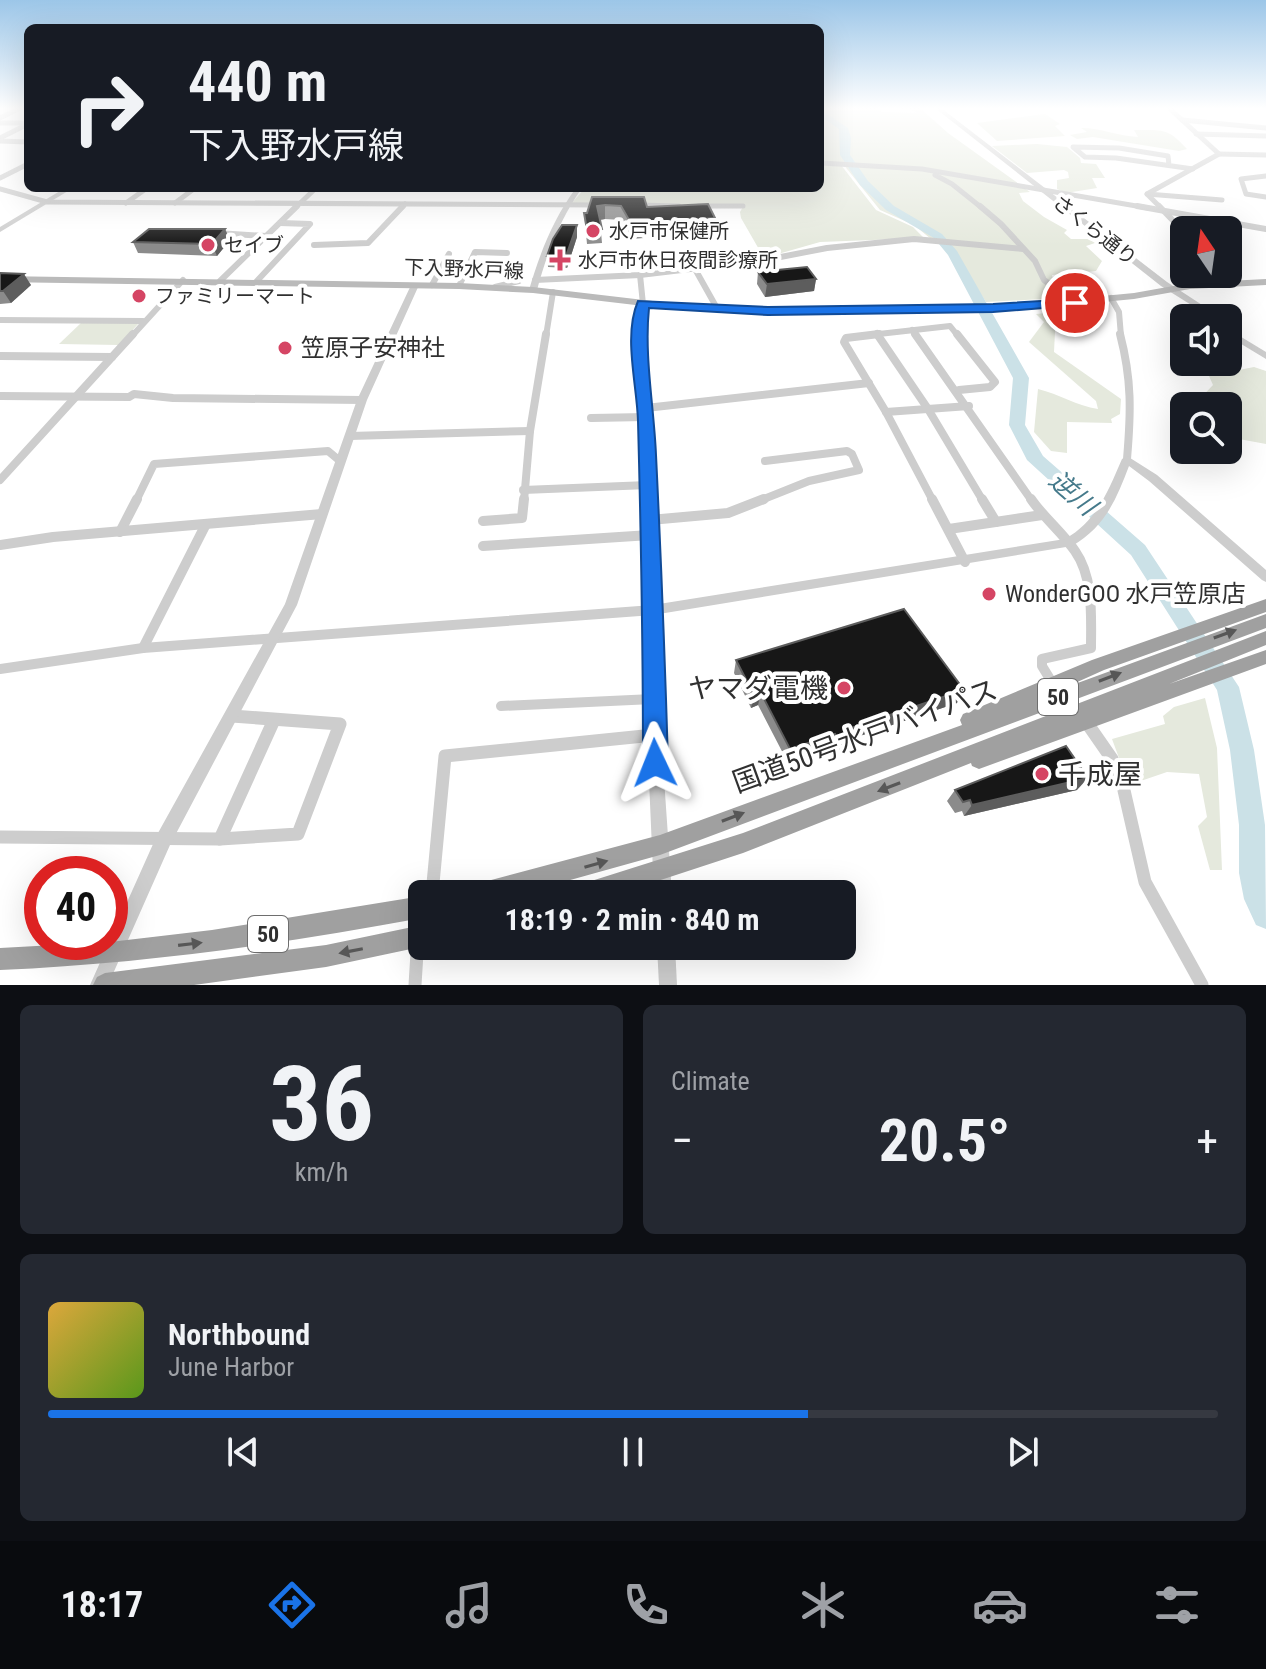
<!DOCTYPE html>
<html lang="en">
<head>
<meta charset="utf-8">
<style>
  :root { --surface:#171b24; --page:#242831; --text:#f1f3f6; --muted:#9ea1a6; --line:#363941; --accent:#1a73e8 }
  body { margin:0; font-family:"Roboto Condensed","Noto Sans JP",sans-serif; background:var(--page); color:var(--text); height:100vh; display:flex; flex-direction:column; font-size:30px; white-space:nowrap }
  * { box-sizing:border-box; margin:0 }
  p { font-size:26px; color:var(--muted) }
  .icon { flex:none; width:44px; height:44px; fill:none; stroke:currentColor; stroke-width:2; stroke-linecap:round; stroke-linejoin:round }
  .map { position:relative; height:985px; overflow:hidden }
  .drawer { display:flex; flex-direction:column; gap:20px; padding:20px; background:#0d0f14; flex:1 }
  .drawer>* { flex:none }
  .banner { position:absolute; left:24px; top:24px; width:800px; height:168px; border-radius:12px; box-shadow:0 8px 32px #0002; background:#171b24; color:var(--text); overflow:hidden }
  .needle { width:52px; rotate:347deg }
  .controls { position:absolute; left:1170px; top:216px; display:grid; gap:16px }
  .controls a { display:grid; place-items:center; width:72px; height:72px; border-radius:12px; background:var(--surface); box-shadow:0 8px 32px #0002; font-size:40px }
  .speed { position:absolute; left:24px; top:856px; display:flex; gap:16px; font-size:40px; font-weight:700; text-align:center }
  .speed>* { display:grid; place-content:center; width:104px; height:104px; border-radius:50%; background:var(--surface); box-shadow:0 8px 32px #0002; line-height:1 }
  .speed .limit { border:12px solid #d22; background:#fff; color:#111 }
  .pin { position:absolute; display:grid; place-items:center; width:68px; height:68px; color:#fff; margin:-34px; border:4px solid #fff; border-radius:50%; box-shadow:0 2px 8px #0007 }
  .me { position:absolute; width:88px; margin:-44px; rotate:358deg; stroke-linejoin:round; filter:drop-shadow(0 0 6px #0008) }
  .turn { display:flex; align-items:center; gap:28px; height:168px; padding:0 32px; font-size:36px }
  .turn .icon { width:104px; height:104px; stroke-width:2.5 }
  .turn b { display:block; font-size:56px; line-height:68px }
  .big { font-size:60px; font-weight:700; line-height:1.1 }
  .drawer .tile { flex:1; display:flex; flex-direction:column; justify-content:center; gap:12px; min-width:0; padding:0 28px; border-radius:12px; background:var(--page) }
  .drawer .dial { align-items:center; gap:0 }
  .dial b { font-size:104px; line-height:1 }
  .song { display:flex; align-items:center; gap:24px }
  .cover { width:96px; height:96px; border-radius:12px; background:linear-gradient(135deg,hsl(40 70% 55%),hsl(90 70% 35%)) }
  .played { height:8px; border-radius:4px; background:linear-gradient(90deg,var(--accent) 65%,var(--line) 65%) }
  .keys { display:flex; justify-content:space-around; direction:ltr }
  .heat { display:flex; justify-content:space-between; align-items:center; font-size:44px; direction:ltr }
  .drawer .tiles { flex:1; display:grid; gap:20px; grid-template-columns:1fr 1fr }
  .tile:last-child { grid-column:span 2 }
  .trip { position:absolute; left:408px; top:880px; width:448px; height:80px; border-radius:12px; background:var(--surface); box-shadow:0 8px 32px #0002; font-weight:700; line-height:80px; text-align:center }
  .tab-bar { display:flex; height:128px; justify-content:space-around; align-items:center; background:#090b0e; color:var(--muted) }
  .tab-bar .icon { width:56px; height:56px }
  .tab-bar .active { color:var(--accent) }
  .tab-bar b { font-size:36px; color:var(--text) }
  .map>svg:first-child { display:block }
</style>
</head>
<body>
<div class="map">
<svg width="1266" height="985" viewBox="0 0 1266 985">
  <rect width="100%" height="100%" fill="#fff"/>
  <!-- green -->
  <g fill="#e5e9dd">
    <polygon points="820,108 877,108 882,112 917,113 910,109 891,108 920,108 948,133 1030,192 1019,193 1023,201 1044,217 1067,230 1064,233 1071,239 1089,239 1095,243 1086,246 1102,261 1096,271 1052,275 1054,285 1050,286 1060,298 986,302 947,241 931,239 914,225 880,210 843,164 841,165 876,210 913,227 924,238 820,242 764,258 741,218 740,212 744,205 571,204 585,188 820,188"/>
    <polygon points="1045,114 1060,124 1055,126 1065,136 997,141 977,123"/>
    <path d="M1081 128C1101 128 1118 136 1138 137L1134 130C1164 130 1168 128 1187 149L1179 151 1093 137 1077 139 1070 135 1087 132Z"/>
    <polygon points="1037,144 1067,147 1080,158 1081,163 1096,164 1105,178 1092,178 1097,188 1066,193 1057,189 1057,180 1069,178 1068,172 1064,170 1027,173 992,146"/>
    <path d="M1056 312 1054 352 1121 399 1120 414 1111 419 1112 423 1067 422V453L1051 451 1034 432 1038 389C1059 394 1077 406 1098 409L1096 401 1029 342 1044 322 1036 314Z"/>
    <polygon points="81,323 139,323 119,345 59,344"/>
    <polygon points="1254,367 1266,371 1266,444 1228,437 1228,406 1200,406 1198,401 1213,385 1209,376"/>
    <polygon points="1205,698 1217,748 1222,870 1210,870 1198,826 1207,817 1199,774 1167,772 1129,785 1112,739 1165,724 1163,716 1174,707"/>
  </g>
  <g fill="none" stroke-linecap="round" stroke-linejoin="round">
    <!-- river -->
    <polygon fill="#cbe1e7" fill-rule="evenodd" points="820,109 848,128 851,138 850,155 868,181 894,206 942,234 957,251 1029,378 1025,425 1043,456 1145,545 1239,687 1254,750 1265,825 1266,929 1256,925 1244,899 1239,873 1239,825 1230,750 1217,690 1131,555 1027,460 1009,425 1013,378 948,255 934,238 886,210 860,185 840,155 839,129 820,116"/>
    <!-- minor-far4 -->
    <g stroke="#cdcdcd" stroke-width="5">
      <polyline points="0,118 20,108"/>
      <polyline points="1182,120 1266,128"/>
      <polyline points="0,123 28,123"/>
      <polyline points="1196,134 1266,136"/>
      <polyline points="0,138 28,124"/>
      <polyline points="0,141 28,142"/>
      <polyline points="1219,154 1266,155"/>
      <polyline points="821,163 922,169 1148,208"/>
      <polyline points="1169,165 1168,156 1119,148 1073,147 1085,157 1116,158 1193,169"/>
      <polyline points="935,175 952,184 982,208"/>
      <polyline points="1266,176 1241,179 1246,194 1266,197"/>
      <polyline points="0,178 28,164"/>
      <polyline points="0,189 47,202 599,205"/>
      <polyline points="1147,194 1222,200"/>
      <polyline points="126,203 147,188"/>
      <polyline points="175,203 195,188"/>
      <polyline points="638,205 679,206"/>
      <polyline points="698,206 743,206"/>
      <polyline points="295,208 316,188"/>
      <polyline points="401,208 405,204"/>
      <polyline points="1161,208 1147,194 1219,154 1169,108"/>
    </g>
    <!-- minor-far3 -->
    <g stroke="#cdcdcd" stroke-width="6">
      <polyline points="980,206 1001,224 1035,261 1044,280 1075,303"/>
      <polyline points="1137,206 1266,229"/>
      <polyline points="1159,206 1184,232"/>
      <polyline points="217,233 266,236"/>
      <polyline points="314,245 368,243 403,206"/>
      <polyline points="695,269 718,310"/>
      <polyline points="1213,274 1221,284"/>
      <polyline points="640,275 643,304"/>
      <polyline points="535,280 640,275 765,260 827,248 914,239 1023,249"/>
      <polyline points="220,281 297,206"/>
      <polyline points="256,282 310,224 280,223"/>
      <polyline points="432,285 449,254"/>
      <polyline points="459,286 475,252 507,253"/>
      <polyline points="495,287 519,281"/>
      <polyline points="1111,298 1119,312 1121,336"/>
      <polyline points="0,320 143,321"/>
      <polyline points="912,330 917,336"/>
      <polyline points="132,336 183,280"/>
      <polyline points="546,336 553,292"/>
      <polyline points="861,336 950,326 958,336"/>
    </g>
    <!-- minor-far2 -->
    <g stroke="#cdcdcd" stroke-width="8">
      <polyline points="877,334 928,409 983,501"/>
      <polyline points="879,334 846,338 844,342 886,412 933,501"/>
      <polyline points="915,334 1032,501"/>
      <polyline points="957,334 995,382 990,387 959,390"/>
      <path d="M1120 334C1132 380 1131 412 1127 459"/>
      <polyline points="0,356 112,357"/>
      <polyline points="0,396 129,397 134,394 173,398 362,400"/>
      <polyline points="646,408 869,383"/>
      <polyline points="886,412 969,406"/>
      <polyline points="591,418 646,417"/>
      <polyline points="350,436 530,431"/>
      <polyline points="0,480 133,334"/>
      <polyline points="523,490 648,485"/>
      <polyline points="136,501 154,464 328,451 340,461"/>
      <polyline points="524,501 530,431 546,334"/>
      <polyline points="759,501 809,481 859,470 852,454 847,451 765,461"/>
    </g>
    <!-- minor-far1 -->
    <g stroke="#cdcdcd" stroke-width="10">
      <polyline points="932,499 965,562"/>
      <polyline points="982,499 996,522"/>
      <path d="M1031 499C1044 518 1062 532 1075 551 1094 578 1091 617 1091 648L1042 659V666L1053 684"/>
      <polyline points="650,520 728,513 764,499"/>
      <polyline points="483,521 522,518 524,499"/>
      <polyline points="949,529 1042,515"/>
      <polyline points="120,532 137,499"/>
      <polyline points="0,545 53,537 322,514"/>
      <polyline points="483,546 650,535"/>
      <polyline points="143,648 206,524"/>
      <polyline points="0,669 143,648 653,610"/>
      <polyline points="501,706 653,699"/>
    </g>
    <!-- minor -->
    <g stroke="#cdcdcd" stroke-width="13">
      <polyline points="1087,723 1112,759 1123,786 1145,882 1202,985"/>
      <polyline points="0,837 220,839 298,834 340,724 232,716"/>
      <polyline points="220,839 274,720"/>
      <polyline points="432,894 445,756 654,735"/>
      <polyline points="415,985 418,937"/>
    </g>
    <!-- tertiary -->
    <g fill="#cdcdcd" fill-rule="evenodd">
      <polygon points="935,108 941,108 1167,282 1222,318 1212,318 1161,286"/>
      <polygon points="65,188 73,188 0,232 0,227"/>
      <path d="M576 188H582C560 219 547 253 537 290L530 292 529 290C540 253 553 219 576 188Z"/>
      <polygon points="412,283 419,285 367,400 297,605 170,845 108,985 90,985 158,833 285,604 357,400"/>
      <path d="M640 302H643L647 304 643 333 651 408 659 604 1065 539C1097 521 1108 491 1122 459L1127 456 1157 475 1266 570V582L1262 580 1149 481 1129 466C1116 500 1105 527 1072 546L659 614 661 735 672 894H654L647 735V610L641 408 635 333Z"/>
      <polygon points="1228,329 1266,352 1266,359 1228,336"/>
      <polygon points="657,946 675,946 677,985 659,985"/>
    </g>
    <!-- secondary -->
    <polygon fill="#bababa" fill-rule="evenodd" points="0,276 459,283 533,287 678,304 768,308 1020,304 1134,293 1190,283 1266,279 1266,285 1190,289 1134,299 1020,310 768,314 678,310 533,293 459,289 0,282"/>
    <!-- trunk -->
    <g fill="#a0a0a0" fill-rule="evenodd">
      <polygon points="1266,599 1266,612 1104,670 1064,688 1266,614 1266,628 660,855 520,894 469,894 472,886 480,883 660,835 962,725 960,720 963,714 1092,660"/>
      <polygon points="1266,631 1266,645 1169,684 1266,650 1266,664 979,769 972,766 971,763 743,853 618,894 574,894 577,886 585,883 743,833"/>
      <path d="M422 896V918C282 944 142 964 0 970V948L110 942 212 930Z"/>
      <polygon points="422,925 422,946 425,946 326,967 194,985 93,985 97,977 105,973 326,945"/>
    </g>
  </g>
  <!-- wall -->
  <g fill="#8b8b8b">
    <polygon points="592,197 715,218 714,232 632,239 622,220 605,219 600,220 602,243 587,244 584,213 587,213"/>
    <polygon points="577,225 577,237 567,268 548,267 547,256"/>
    <polygon points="225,229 230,240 217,256 138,253 133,242"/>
    <polygon points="758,272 816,279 814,291 765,297 757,284"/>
    <polygon points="0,273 31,285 11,303 0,304"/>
    <polygon points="736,660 957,703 848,740 844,749 834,753 830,746 787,761 758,705 751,708 734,673"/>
    <polygon points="955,790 1077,790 964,816 962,811 955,813 947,801"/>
  </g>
  <!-- shaded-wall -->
  <g fill="#5d5d5d">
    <polygon points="605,205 605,219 598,220 597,206"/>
    <polygon points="577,225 577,237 567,268 566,256"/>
    <polygon points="225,229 230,240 217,256 212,244"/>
    <polygon points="24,274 31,285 11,303 3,291"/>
    <polygon points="816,279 814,291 765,297 767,284"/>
    <polygon points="964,690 957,703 848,740 844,749 834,753 838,741 845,730"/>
    <polygon points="761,693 758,705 751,708 754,695"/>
    <polygon points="835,734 830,746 787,761 790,749"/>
    <polygon points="1088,778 1077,790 964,816 972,805"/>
  </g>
  <!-- building -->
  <g fill="#171717" stroke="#5d5d5d" stroke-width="2">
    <polygon points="592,197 644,197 647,207 708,204 715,218 632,225 621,206 605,205 597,206 602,229 587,230 584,213 587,213"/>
    <polygon points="562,225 577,225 566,256 547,256 553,239"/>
    <polygon points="149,229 225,229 212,244 133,242"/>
    <polygon points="807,267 816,279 767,284 758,272"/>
    <polygon points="0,273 24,274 3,291 0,291"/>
    <polygon points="904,609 964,690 845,730 849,737 838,741 835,734 790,749 761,693 754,695 736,660"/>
    <polygon points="1066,746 1088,778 972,805 970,800 963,802 955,790"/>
  </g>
  <!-- one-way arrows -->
  <defs><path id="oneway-solid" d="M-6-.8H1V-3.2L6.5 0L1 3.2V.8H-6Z" transform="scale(2)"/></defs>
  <g fill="#575757">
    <use href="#oneway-solid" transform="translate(1225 634) rotate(-20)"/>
    <use href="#oneway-solid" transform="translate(1110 677) rotate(-21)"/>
    <use href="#oneway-solid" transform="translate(889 787) rotate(159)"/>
    <use href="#oneway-solid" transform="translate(733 817) rotate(-21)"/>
    <use href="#oneway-solid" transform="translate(596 864) rotate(-16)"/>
    <use href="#oneway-solid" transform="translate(190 944) rotate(-7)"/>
    <use href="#oneway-solid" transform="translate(351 951) rotate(169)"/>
  </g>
  <!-- sky -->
  <linearGradient id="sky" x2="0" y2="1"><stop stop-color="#9cc6e8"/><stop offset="0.44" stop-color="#fff"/><stop offset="1" stop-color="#fff" stop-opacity="0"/></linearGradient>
  <rect width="1266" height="246" fill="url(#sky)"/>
  <!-- route -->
  <path fill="#1a73e8" stroke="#114b97" stroke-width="2" d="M1075 299 1080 300V305L993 312 768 315 649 308C644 356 654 407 656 455 661 558 665 660 668 763L664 771 655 774 646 771 643 763C643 649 641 535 638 421 637 384 623 336 638 301L768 307 993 304Z"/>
  <!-- markers -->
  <g fill="#d54564" stroke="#fff" stroke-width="3">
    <circle cx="593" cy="231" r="8"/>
    <circle cx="208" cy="245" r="8"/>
    <path d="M556 248h8v8h8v8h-8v8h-8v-8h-8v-8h8z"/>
    <circle cx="139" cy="296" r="8"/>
    <circle cx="285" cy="348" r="8"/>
    <circle cx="989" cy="594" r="8"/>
    <circle cx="844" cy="688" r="8"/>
    <circle cx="1042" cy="774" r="8"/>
  </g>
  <g text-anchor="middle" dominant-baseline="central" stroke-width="8" stroke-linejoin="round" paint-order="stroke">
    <!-- far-street labels -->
    <g font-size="20" fill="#303030" stroke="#fff">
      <text transform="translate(1095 230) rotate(38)">さくら通り</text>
      <text transform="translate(464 269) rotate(2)">下入野水戸線</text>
    </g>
    <!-- far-poi labels -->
    <g font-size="20" fill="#303030" stroke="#fff" text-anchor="start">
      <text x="609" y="231">水戸市保健所</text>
      <text x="224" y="245">セイブ</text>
      <text x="578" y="260">水戸市休日夜間診療所</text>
      <text x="155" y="296">ファミリーマート</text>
    </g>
    <!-- shield labels -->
    <g fill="#fff" stroke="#6e6e6e" stroke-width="2">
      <rect x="1038" y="679" width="40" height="36" rx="6"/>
      <rect x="248" y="916" width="40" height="36" rx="6"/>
    </g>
    <g font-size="22" font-weight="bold" fill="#303030">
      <text x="1058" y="697">50</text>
      <text x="268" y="934">50</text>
    </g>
    <!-- poi labels -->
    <g font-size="24" fill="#303030" stroke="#fff" text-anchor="start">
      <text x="301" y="348">笠原子安神社</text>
      <text x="1005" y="594">WonderGOO 水戸笠原店</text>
    </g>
    <!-- water labels -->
    <g font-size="26" font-style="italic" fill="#457a8b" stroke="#fff">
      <text transform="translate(1073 493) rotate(41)">逆川</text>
    </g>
    <!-- near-poi labels -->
    <g font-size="28" fill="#303030" stroke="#fff" text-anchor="end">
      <text x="828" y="688">ヤマダ電機</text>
      <text x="1058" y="774" text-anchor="start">千成屋</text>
    </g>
    <!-- near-street labels -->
    <g font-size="28" fill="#303030" stroke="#fff">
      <text transform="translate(865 736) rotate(-20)">国道50号水戸バイパス</text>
    </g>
  </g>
</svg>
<div class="controls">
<a><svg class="needle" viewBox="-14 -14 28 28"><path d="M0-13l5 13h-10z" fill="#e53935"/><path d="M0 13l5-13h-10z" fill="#9ea1a6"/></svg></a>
<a><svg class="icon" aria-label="sound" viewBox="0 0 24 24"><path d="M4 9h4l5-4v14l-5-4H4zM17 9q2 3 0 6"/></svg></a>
<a><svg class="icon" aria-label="search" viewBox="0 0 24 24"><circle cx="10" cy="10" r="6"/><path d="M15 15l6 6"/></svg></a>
</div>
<div class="speed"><div class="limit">40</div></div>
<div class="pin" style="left:1075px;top:303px;background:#d93025"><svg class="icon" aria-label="arrive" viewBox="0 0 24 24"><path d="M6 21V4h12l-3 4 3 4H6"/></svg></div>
<svg class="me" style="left:655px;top:763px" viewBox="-20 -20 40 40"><path d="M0-17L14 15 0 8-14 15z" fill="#1a73e8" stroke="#fff" stroke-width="4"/></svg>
<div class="trip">18:19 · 2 min · 840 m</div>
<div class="banner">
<div class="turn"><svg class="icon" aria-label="right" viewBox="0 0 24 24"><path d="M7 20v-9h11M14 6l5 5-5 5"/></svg><div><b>440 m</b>下入野水戸線</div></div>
</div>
</div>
<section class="drawer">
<div class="tiles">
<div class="tile dial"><b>36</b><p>km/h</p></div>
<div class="tile"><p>Climate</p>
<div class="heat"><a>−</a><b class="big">20.5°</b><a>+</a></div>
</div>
<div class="tile">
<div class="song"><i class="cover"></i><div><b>Northbound</b><p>June Harbor</p></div></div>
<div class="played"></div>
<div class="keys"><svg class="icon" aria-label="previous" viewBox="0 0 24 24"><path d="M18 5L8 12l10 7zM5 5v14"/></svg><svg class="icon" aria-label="pause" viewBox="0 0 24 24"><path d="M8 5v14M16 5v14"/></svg><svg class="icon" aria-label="next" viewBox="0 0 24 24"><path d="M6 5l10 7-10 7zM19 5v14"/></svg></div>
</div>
</div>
</section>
<nav class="tab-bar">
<b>18:17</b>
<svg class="icon active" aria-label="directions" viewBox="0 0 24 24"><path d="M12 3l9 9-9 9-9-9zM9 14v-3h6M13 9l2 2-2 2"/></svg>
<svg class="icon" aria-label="music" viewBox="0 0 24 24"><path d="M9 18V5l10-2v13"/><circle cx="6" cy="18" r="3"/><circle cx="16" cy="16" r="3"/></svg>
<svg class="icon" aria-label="phone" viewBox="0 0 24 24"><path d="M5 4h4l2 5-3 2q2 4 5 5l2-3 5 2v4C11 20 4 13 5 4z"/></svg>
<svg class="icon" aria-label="climate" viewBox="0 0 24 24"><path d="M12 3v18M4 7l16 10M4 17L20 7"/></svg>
<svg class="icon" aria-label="car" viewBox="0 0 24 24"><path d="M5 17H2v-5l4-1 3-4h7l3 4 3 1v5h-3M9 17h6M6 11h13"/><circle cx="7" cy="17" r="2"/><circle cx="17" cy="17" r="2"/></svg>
<svg class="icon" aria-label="filters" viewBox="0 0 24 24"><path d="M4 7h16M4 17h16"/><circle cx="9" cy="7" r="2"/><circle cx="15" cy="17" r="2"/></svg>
</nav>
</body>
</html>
